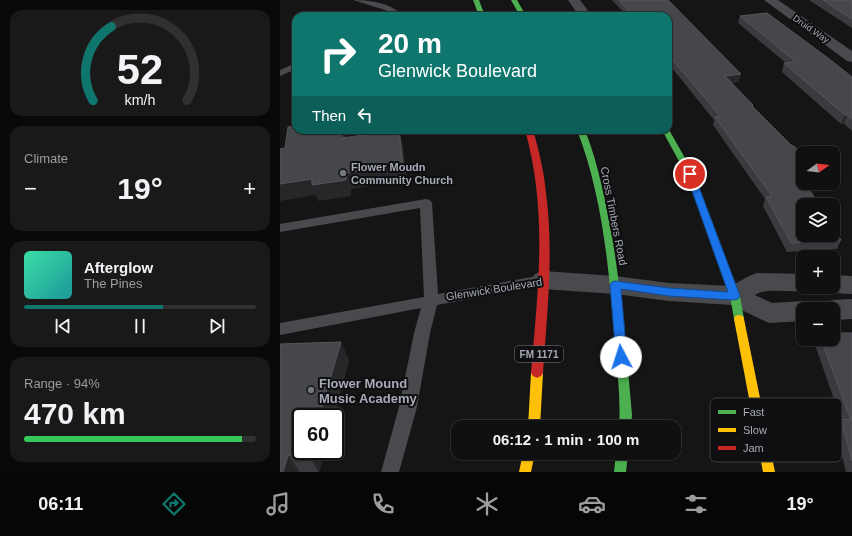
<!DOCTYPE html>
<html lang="en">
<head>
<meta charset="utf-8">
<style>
  :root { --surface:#101010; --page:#191919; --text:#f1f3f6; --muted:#9c9d9f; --line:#303030; --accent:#0f766e }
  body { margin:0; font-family:Helvetica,sans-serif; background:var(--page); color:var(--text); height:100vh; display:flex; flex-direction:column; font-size:15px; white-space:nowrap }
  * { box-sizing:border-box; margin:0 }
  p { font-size:13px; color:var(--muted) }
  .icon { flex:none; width:22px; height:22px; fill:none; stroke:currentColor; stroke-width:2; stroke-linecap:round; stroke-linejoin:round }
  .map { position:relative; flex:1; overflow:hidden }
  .drawer { display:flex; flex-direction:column; gap:10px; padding:10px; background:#090909; width:280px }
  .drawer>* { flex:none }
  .banner { position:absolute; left:12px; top:12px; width:380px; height:122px; border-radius:12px; box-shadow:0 1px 3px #0004,0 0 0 1px var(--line); background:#0f766e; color:#fff; overflow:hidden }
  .needle { width:26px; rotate:75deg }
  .tools { position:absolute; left:516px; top:146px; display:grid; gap:8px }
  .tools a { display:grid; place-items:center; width:44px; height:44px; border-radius:8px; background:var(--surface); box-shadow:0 1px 3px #0004,0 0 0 1px var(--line); font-size:20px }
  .speed { position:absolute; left:12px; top:408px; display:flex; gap:8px; font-size:20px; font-weight:700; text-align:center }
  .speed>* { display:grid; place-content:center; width:52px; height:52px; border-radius:50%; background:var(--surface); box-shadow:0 1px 3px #0004,0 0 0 1px var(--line); line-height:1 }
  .speed .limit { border:2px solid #111; border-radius:6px; background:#fff; color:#111 }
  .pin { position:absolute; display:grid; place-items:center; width:34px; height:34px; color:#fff; margin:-17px; border:2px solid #fff; border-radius:50%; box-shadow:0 1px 4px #0007 }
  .me { position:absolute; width:44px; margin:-22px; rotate:355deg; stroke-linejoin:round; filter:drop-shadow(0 0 3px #0008) }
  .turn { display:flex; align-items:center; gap:14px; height:84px; padding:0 20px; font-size:18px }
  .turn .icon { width:52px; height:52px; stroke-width:2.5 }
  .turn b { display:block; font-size:28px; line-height:34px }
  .then { display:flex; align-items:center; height:38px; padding:0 20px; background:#0003; gap:8px; font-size:15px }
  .big { font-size:30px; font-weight:600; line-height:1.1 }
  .drawer .widget { flex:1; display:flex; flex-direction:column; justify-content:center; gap:6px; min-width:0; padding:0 14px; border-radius:12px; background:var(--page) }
  .drawer .dial { align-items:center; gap:0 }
  .dial svg { height:104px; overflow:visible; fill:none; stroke:var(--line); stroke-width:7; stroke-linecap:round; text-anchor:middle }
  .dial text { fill:var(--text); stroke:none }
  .song { display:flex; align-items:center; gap:12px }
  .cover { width:48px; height:48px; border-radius:6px; background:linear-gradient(135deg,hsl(160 70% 55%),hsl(180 70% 35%)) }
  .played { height:4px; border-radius:2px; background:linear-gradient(90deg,var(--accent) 60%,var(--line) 60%) }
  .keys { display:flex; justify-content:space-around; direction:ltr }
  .heat { display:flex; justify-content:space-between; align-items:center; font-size:22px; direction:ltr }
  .charge { height:6px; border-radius:3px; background:linear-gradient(90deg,#34c759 94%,var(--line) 0) }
  .trip { position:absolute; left:171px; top:420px; width:230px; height:40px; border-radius:12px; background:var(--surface); box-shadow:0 1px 3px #0004,0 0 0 1px var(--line); font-weight:600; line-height:40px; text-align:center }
  .tab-bar { display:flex; height:64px; justify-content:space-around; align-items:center; background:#060606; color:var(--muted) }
  .tab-bar .icon { width:28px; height:28px }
  .tab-bar .on { color:var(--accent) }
  .tab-bar b { font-size:18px; color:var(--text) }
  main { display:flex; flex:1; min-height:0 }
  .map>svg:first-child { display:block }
</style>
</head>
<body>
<main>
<section class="drawer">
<div class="widget dial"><svg viewBox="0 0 100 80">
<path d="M14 69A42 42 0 1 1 86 69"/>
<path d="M14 69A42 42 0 0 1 28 12" stroke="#0f766e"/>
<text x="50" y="56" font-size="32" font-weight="700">52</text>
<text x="50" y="72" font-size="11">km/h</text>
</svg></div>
<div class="widget"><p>Climate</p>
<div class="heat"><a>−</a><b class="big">19°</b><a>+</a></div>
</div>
<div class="widget">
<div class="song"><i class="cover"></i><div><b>Afterglow</b><p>The Pines</p></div></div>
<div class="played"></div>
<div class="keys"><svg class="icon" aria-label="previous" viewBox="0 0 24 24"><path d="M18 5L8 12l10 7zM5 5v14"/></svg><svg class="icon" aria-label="pause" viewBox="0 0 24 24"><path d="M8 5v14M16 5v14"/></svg><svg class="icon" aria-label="next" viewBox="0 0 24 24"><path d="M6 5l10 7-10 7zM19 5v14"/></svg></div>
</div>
<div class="widget"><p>Range · 94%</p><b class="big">470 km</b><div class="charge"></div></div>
</section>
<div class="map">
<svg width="572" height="472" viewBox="0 0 572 472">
  <rect width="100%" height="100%" fill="#151515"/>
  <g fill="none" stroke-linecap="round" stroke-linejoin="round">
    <!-- lane -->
    <g fill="#494a4e" fill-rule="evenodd">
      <path d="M73 0C90 0 112 3 123 16H114L108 11Z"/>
      <polygon points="16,63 16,69 0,76 0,70"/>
      <polygon points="146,199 150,200 152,203 158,294 263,275 268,276 270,280 268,284 263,285 157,305 150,333 137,407 119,472 101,472 119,407 134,333 141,308 0,335 0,323 144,297 140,208 0,232 0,224"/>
    </g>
    <!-- street -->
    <g fill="#494a4e" fill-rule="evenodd">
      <polygon points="288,0 300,0 312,16 299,16"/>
      <polygon points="484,0 498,0 572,51 572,62 567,61"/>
      <path d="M263 271 335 276 389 283 451 286 469 276 477 273 523 274V287H533L531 289C514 295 489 286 475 295L492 303 523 301 532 304 534 309H523V321L489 323 451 305 389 301 335 294 263 289 255 286 251 280 255 274Z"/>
      <polygon points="553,275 572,276 572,294 553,293 545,290 543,287 553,287"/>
      <polygon points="572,299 572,319 553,320 553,309 541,309 544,303 553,300"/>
    </g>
    <!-- fast -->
    <g fill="#4caf50" fill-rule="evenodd">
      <polygon points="193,0 199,0 205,16 199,16"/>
      <polygon points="231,0 237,0 246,16 240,16"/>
      <polygon points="388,128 414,174 460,296 464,319 463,322 459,323 455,322 454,319 450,296 406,174 382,130 388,130"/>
      <path d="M297 130H305C319 166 326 204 333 242 342 299 347 357 352 415L351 427H339C341 399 337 370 335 342 329 271 323 197 297 130Z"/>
      <polygon points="336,453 348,453 346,472 334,472"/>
    </g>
    <!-- slow -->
    <g fill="#ffc107" fill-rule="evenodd">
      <polygon points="459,315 463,316 464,319 495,472 483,472 454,319 455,316"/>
      <polygon points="257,368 261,370 263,373 260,427 248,427 251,373 253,370"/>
      <polygon points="243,453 255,453 251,472 239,472"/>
    </g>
    <!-- jam -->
    <path fill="#c62828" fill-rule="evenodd" d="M245 130H253C259 151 264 171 266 193 274 252 267 314 263 373L261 376 257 378 253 376 251 373C258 289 268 212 245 130Z"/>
  </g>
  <!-- wall -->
  <g fill="#3a3b3e">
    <polygon points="332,0 388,0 459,82 452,83 473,107 512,146 523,156 523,177 521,177 561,240 557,249 507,252 483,206 485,199 433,125 434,120 388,63 388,16 347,16"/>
    <polygon points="529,0 572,0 572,28"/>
    <polygon points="460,16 572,77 572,131 564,124 561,124 502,72 504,63 506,63 458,23"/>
    <polygon points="572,333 572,472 566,472 555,428 561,419 534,342 536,339 553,339"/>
    <polygon points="0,344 69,360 54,417 21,417 21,451 45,451 39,472 0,472"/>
  </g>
  <!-- shaded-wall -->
  <g fill="#262728">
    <polygon points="461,74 459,82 444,84 445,76"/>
    <polygon points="565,115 567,115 564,124 561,124"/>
    <polygon points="62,130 65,130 66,135 66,153 62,138"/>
    <polygon points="119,130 123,145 127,180 71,189 71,196 38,201 36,195 0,201 0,184 66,173"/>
    <polygon points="523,168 523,176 513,178 516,169"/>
    <polygon points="61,342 69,360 54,417 39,417"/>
    <polygon points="29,451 45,451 39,472 28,455"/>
    <polygon points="8,455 20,472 3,472"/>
  </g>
  <!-- building -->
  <g fill="#46474b" stroke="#55575c">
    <polygon points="339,0 388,0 461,74 445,76 473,105 472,106 512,146 514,146 523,156 523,168 516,169 523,180 523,183 525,183 539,205 523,205 523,235 553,235 553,227 561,240 511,243 486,197 492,196 435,117 440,116 388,54 388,16 353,16"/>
    <polygon points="543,0 572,0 572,19"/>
    <polygon points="487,13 548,58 572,77 572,119 567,115 565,115 504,63 516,62 460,16"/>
    <polygon points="16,126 16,130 62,130 62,138 119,130 123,165 66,173 66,180 32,185 32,179 0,184 0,149 5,148 8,127"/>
    <polygon points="553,333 572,333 572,461 561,419 571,420 541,339 553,339"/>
    <polygon points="61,342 39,417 21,417 21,451 29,451 28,455 8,455 3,472 0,472 0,344"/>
  </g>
  <!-- route -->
  <polygon fill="#1a73e8" stroke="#114b97" points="410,172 414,174 460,296 458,299 454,300 389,296 341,289 347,357 345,360 341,361 337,360 336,357 330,285 332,282 335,281 389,288 448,292 406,174"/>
  <!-- markers -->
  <g fill="#73767e" stroke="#0f0f11" stroke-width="1.5">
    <circle cx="63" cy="173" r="4"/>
    <circle cx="31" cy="390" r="4"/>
  </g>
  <g text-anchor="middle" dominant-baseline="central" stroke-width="4" stroke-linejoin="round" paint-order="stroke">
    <!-- far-street labels -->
    <g font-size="9" fill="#a6abb6" stroke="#0f0f11">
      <text transform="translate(531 29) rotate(35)">Druid Way</text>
    </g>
    <!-- shield labels -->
    <rect fill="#0f0f11" stroke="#797c84" stroke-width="1" x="235" y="346" width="48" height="16" rx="3"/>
    <g font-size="10" font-weight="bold" fill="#a6abb6">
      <text x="259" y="354">FM 1171</text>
    </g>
    <!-- poi labels -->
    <g font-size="11" font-weight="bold" fill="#a6abb6" stroke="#0f0f11" text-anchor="start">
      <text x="71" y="167">Flower Moudn<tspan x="71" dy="13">Community Church</tspan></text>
    </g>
    <!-- street labels -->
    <g font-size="11" fill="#a6abb6" stroke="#0f0f11">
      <text transform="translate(334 216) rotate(79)">Cross Timbers Road</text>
      <text transform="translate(214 289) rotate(-9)">Glenwick Boulevard</text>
    </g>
    <!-- near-poi labels -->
    <g font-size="13" font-weight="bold" fill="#a6abb6" stroke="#0f0f11" text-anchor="start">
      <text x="39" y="383">Flower Mound<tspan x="39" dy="15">Music Academy</tspan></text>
    </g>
  </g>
  <!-- legend -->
  <rect x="430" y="398" width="132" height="64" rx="6" fill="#0f0f11" stroke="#3c3e43" stroke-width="1"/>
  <rect x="438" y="410" width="18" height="4" fill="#4caf50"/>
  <rect x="438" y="428" width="18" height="4" fill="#ffc107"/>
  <rect x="438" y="446" width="18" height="4" fill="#c62828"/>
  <g font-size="11" fill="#a6abb6">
    <text x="463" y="416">Fast</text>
    <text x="463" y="434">Slow</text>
    <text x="463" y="452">Jam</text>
  </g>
</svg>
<div class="tools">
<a><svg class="needle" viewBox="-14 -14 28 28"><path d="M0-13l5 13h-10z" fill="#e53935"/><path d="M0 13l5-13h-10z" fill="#9c9d9f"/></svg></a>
<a><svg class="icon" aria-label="layers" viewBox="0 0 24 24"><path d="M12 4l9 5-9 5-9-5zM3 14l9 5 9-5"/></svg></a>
<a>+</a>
<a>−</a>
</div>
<div class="speed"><div class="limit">60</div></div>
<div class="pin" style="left:410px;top:174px;background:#d93025"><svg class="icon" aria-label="arrive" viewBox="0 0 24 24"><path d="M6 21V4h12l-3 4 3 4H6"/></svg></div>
<svg class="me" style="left:341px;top:357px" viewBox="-20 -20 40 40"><circle r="19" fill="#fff"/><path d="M0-13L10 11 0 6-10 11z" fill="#1a73e8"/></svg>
<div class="trip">06:12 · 1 min · 100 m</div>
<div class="banner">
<div class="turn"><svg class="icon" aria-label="right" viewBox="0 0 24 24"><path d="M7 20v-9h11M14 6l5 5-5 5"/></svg><div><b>20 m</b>Glenwick Boulevard</div></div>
<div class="then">Then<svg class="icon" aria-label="left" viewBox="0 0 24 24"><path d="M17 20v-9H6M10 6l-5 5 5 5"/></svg></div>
</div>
</div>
</main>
<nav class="tab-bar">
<b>06:11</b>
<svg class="icon on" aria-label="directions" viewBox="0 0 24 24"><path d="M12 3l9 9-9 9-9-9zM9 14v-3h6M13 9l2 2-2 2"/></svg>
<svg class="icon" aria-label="music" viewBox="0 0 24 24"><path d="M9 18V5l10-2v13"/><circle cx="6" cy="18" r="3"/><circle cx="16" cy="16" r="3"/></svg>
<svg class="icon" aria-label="phone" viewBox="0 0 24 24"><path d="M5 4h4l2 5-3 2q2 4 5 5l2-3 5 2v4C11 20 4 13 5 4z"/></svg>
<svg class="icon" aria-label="climate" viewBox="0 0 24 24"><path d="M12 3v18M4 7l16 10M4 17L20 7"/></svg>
<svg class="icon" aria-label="car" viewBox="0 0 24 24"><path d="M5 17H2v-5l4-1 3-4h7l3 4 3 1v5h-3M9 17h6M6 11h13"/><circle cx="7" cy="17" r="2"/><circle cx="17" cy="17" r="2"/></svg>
<svg class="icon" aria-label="filters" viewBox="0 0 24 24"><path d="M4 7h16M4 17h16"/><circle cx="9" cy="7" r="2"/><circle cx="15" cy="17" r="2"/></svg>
<b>19°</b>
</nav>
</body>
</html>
